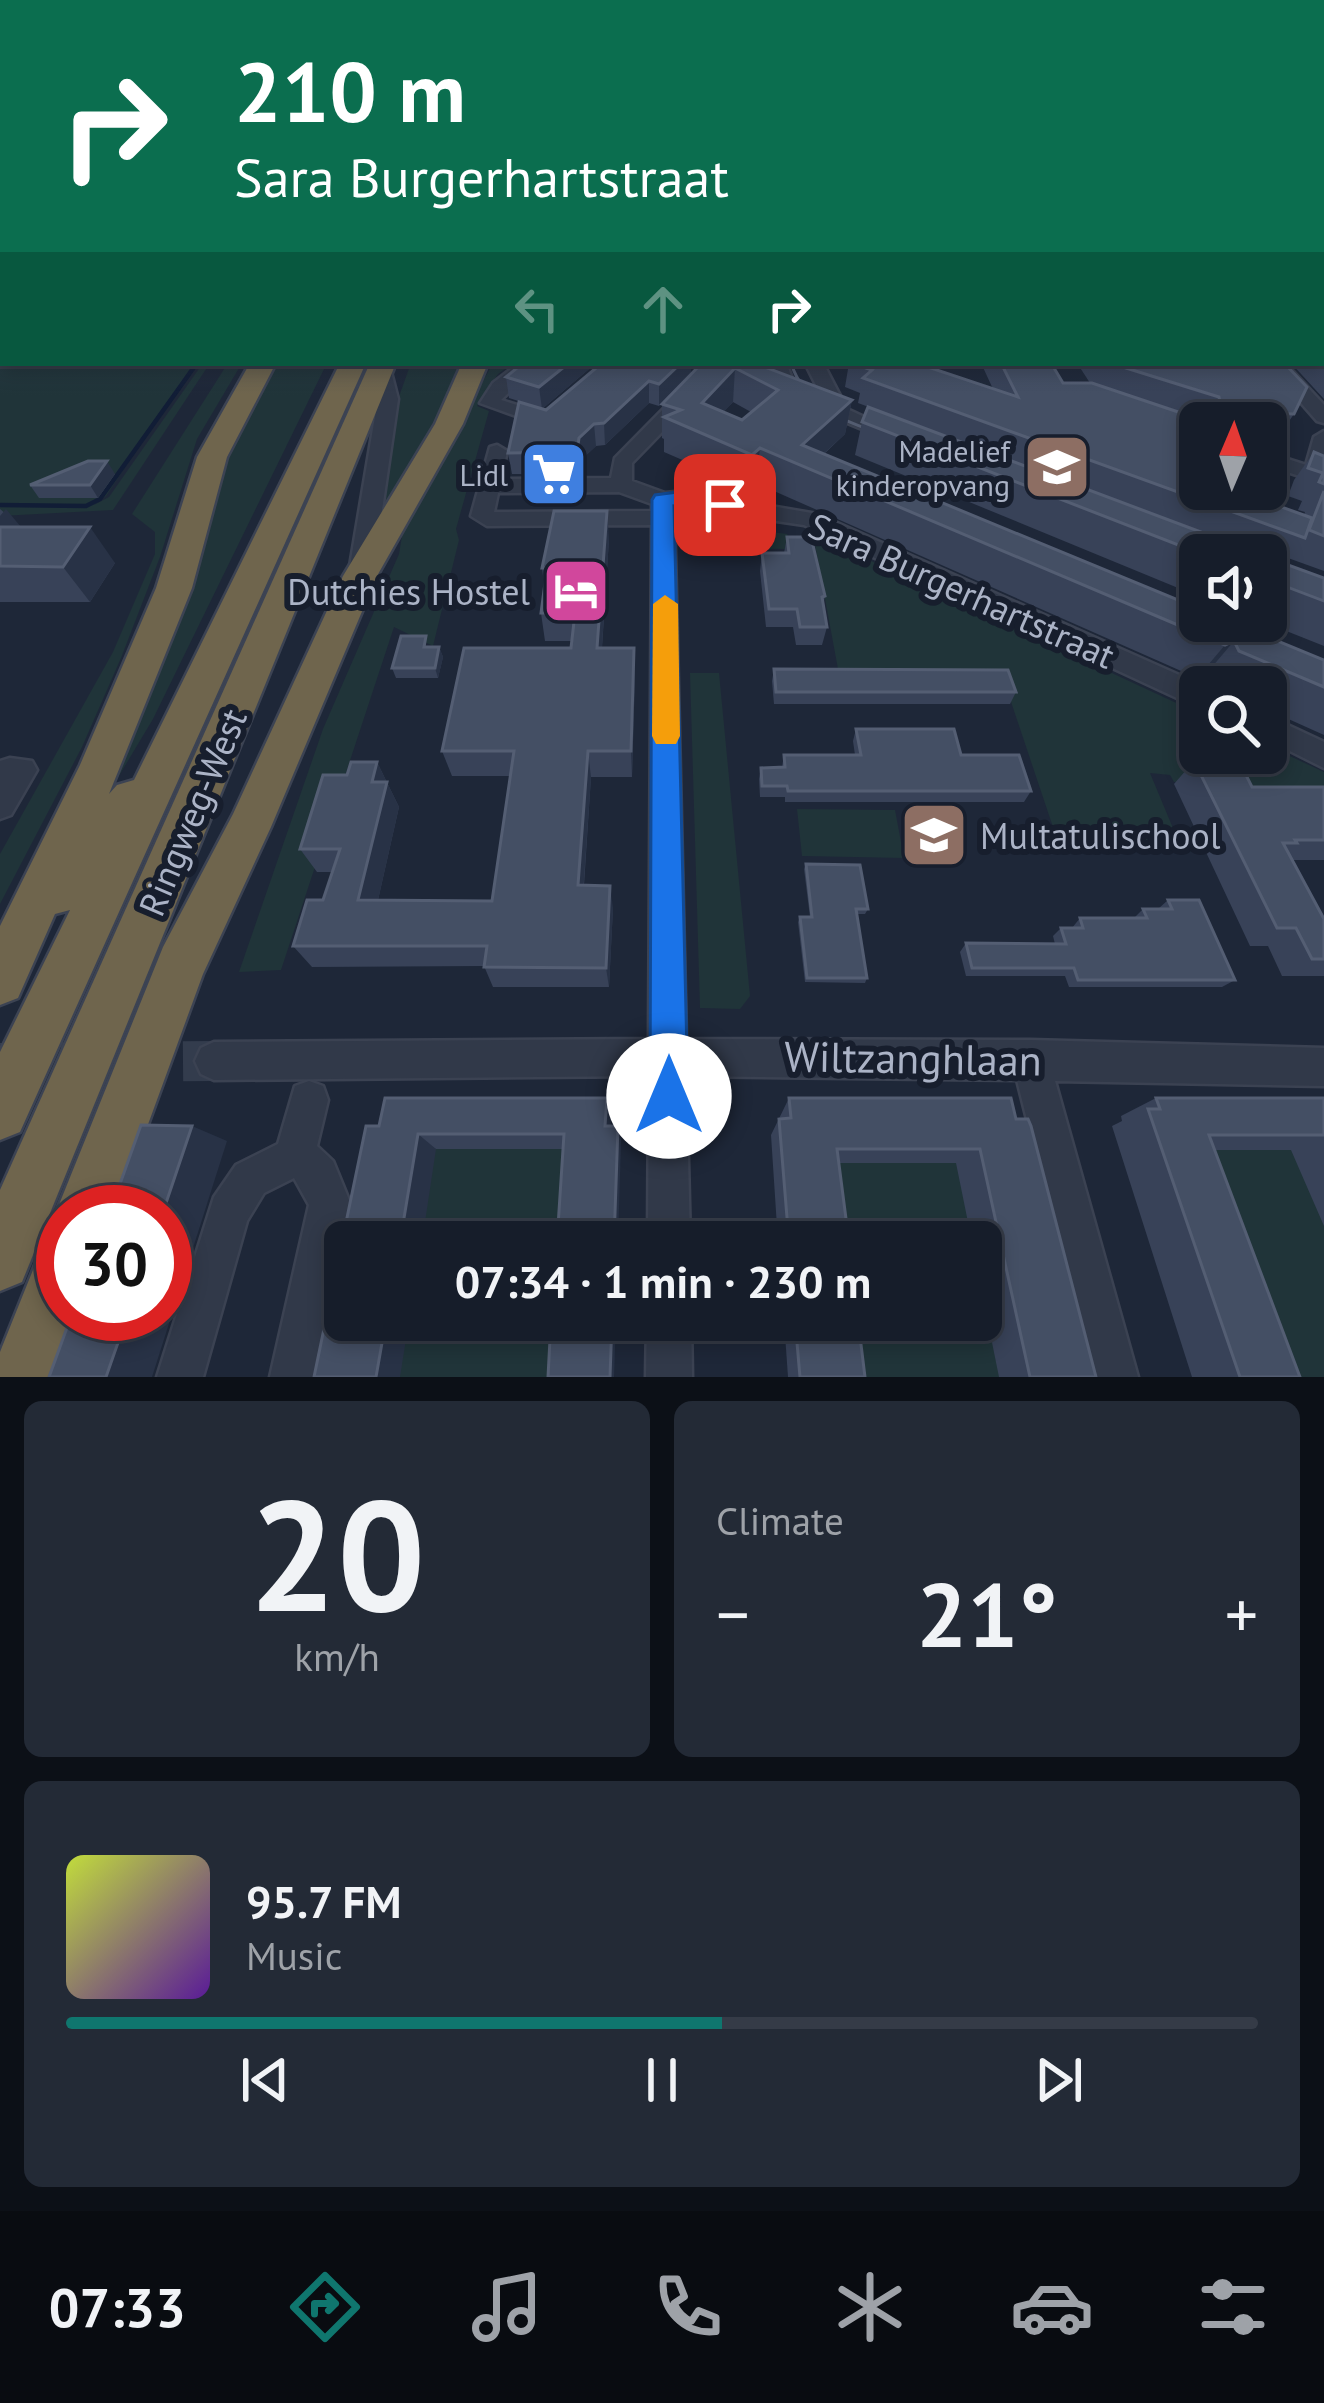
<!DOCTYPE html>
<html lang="en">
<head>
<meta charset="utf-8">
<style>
  :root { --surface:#161d2a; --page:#232a36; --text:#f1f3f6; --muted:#9ea2a8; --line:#353b47; --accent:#0f766e }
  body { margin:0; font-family:"PT Sans",sans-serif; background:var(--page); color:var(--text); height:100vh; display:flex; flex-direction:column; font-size:45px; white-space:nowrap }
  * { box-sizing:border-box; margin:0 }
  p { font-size:39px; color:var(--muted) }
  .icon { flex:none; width:66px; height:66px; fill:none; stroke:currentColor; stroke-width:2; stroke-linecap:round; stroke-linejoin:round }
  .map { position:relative; height:1377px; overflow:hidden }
  .panel { display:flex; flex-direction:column; gap:24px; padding:24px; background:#0c1017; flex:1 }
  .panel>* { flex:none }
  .top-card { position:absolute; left:0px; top:0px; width:1326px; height:366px; box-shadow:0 6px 18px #0003,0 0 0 3px var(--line); background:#0b6e4f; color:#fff; overflow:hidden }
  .needle { width:78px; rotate:2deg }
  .buttons { position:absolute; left:1179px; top:402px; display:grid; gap:24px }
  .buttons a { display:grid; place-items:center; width:108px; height:108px; border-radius:18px; background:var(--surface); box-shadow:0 6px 18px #0003,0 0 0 3px var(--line); font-size:60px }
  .speed { position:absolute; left:36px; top:1185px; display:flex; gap:24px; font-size:60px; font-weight:700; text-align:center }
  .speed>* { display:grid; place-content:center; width:156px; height:156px; border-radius:50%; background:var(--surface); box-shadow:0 6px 18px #0003,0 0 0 3px var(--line); line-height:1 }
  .speed .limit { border:18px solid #d22; background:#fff; color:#111 }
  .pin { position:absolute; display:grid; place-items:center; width:102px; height:102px; color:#fff; margin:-51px; border-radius:24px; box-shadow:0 6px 18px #0006 }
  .me { position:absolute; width:132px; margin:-66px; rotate:0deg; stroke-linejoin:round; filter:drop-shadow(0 0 9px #0008) }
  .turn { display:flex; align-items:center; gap:42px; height:252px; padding:0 36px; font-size:54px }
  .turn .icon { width:156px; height:156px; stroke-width:2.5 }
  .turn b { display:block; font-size:84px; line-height:102px }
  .lanes { display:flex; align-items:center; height:114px; padding:0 36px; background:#0003; justify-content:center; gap:60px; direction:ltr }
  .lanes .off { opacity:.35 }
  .big { font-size:90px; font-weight:600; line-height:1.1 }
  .panel .card { flex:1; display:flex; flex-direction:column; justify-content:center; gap:18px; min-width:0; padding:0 42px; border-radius:18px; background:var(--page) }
  .panel .dial { align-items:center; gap:0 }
  .dial b { font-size:156px; line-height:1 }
  .song { display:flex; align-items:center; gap:36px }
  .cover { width:144px; height:144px; border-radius:18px; background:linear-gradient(135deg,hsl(70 70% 55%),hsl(270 70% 35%)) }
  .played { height:12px; border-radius:6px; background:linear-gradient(90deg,var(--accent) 55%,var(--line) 55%) }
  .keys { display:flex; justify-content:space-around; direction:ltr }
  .heat { display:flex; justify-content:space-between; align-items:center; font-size:66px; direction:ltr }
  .panel .tiles { flex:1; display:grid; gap:24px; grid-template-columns:1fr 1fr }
  .card:last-child { grid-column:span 2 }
  .trip { position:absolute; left:324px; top:1221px; width:678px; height:120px; border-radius:18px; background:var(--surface); box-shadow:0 6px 18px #0003,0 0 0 3px var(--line); font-weight:600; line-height:120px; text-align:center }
  .tabs { display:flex; height:192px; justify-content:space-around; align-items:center; background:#090c11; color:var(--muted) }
  .tabs .icon { width:84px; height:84px }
  .tabs .selected { color:var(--accent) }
  .tabs b { font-size:54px; color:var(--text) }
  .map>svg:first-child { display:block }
</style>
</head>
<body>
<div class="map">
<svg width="1324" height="1377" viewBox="0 0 1324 1377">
  <rect width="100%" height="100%" fill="#1e2738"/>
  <!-- green -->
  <g fill="#203439">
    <polygon points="0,336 3,363 194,363 106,496 94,505 109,497 203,363 210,363 113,510 0,516"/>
    <polygon points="228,363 242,363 197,439 160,557 121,658 82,747 0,904 0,854 113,652 155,554 155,532 132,514"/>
    <polygon points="272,363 327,363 153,719 80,841 176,627 205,543 230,443"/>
    <polygon points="411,363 461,363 443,414 379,529 392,416"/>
    <polygon points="493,363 513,363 498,374 477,406 489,411 456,529 459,540 433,646 394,627 281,970 239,972 323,729 399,554 404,524"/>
    <polygon points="694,522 787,534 795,549 695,548"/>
    <polygon points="813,534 1200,714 1200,753 1266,753 1266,745 1324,772 1324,807 1217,781 1174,782 1170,775 1150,773 1180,845 1059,845 1001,672 838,669"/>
    <polygon points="690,673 719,673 750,996 740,1009 700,1008"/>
    <polygon points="797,809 895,810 904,858 802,856"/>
    <polygon points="1152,1129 1285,1132 1324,1220 1324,1377 1238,1377"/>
    <polygon points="581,1140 573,1242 410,1242 426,1144"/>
    <polygon points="813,1143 962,1145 1010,1377 832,1377 827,1320 981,1320 981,1242 821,1242"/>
    <polygon points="397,1320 568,1320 564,1377 388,1377"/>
  </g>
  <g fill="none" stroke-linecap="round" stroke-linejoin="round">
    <!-- stream -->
    <polyline stroke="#111d36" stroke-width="4.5" points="0,505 86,506 100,499 197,363"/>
    <!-- minor-tunnel -->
    <polyline stroke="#333c4d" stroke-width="40" stroke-dasharray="40 21" stroke-linecap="butt" points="0,1063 214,1061"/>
    <!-- minor casing -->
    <g stroke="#3b4252" stroke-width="5">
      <g id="minor">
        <rect x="1323" y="279" width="1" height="10"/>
        <polygon points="383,363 390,368 398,399 373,572 361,580 349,572 378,399 372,368"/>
        <polygon points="519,363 539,363 501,400 555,417 555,425 541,425 480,403 493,383"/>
        <polygon points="689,363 744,363 713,372"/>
        <polygon points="768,363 786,363 795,386 823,399 805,363 823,363 847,409 903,435 893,441 886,439 787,398 778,389"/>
        <polygon points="1266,363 1285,363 1324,405 1324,423 1317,421"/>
        <path d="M679 393 696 397 632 463V481L665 493 685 491 817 514 1206 687H1200V707L1190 704 804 525 674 506 686 1039 1030 1040 1324 1048V1086L1055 1081 1138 1377H1092L1017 1080 686 1076 690 1242H648L649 1076 214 1080 201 1074 195 1061 201 1048 214 1042 649 1039 652 525 487 526 471 516 490 447 497 445 507 451 501 479 611 478 615 458ZM619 492 652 504V511L494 512 498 493Z"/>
        <polygon points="1324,431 1324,484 1266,465 1266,452 1306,465 1314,437"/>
        <polygon points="1266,715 1324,742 1324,768 1266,739"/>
        <polygon points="10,758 32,761 37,770 11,815 0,819 0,761"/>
        <polygon points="309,1081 323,1086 328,1100 317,1146 333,1161 351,1205 316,1377 270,1377 309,1205 294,1178 264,1193 247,1221 203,1377 157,1377 214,1197 236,1165 278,1144 295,1086"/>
        <polygon points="647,1320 691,1320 692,1377 646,1377"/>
      </g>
    </g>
    <!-- major casing -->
    <g stroke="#3b4252" stroke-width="5">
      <rect id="major" x="0" y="296" width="3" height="12"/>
    </g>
    <!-- highway casing -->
    <g stroke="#3c4353" stroke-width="5">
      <g id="highway">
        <polygon points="250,363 276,363 227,457 192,588 109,794 117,785 134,780 340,363 366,363 20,1132 0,1140 0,1052 70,910 55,914 18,998 0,1005 0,926 80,765 156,588 197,457"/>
        <polygon points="370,363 396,363 22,1282 0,1291 0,1190"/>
        <polygon points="462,363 488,363 463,424 377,576 271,827 203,974 116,1212 63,1212 63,1228 56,1212 163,947 233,814 343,576 435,424"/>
        <polygon points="63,1241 63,1314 79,1314 56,1377 0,1377 0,1352 41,1250"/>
      </g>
    </g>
    <!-- minor -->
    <use href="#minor" fill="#313949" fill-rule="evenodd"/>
    <!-- major -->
    <use href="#major" fill="#4f5869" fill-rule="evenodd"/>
    <!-- highway -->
    <use href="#highway" fill="#6f654d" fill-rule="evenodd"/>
    <!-- tram -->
    <path stroke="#535c70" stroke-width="3" d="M791 363C807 412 851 423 895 439"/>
  </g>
  <!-- wall -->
  <g fill="#384258" fill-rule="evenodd">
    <rect x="0" y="202" width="3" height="41"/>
    <polygon points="1323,310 1324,310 1324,399 1291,363 1323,363"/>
    <polygon points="523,363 596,363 542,409 546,410 691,363 659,406 649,403 605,445 596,446 581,460 579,474 512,474 508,453 537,407 509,398 506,377"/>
    <path d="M702 363H754L852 400 845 434 824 454 1324 660V735L1266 709V687H1216L1210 684 1206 674 1197 678 756 483 749 489 664 452V439L662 438V404ZM733 402 751 412 742 420 723 412Z"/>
    <polygon points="849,363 919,364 993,389 981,363 1051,363 1063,383 1090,383 1077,363 1284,363 1294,414 1274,443 1271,443 1273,463 1266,473 1266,423 1200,423 1200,473 1183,467 1180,473 1304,515 1305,512 1298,510 1302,501 1288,496 1294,480 1314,452 1324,456 1324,571 1288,558 1284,563 858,403 860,393 845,387"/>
    <polygon points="862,422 1262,555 1200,555 1200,597 855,455"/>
    <polygon points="115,474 98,498 39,498 30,485"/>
    <polygon points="0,509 21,527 115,563 90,602 0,602"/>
    <polygon points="787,537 825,596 823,606 827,627 822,645 796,645 793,627 766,627 760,571 762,553 784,553"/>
    <polygon points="609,539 602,648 635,675 632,777 591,777 584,885 613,908 609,987 493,987 484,966 312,967 293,946 323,900 333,872 317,872 300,849 347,775 377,762 399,807 378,900 492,901 511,776 452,776 442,751 571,648 572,641 545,641 541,613 544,584 542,568"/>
    <polygon points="1266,557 1324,578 1324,646 1261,621 1266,621"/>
    <polygon points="429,647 439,647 443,657 438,678 396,678 392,668"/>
    <polygon points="774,669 1016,692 1010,704 774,704 772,681"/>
    <polygon points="856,729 961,755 1031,791 1024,802 785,802 785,797 760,797 759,779 761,768 782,767 784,755 855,755 853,741"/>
    <polygon points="1194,761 1252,787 1324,787 1324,860 1292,860 1324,919 1324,976 1282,976 1268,946 1250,946 1174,784"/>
    <polygon points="806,864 868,909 865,914 857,914 867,978 865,983 805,982 798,922 800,917 810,917 804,869"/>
    <polygon points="1168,900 1235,980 1222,987 1069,987 1065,976 966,976 960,952 966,943 1055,944 1053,936 1061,928 1072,928 1080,918 1134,918 1143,909 1158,909"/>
    <polygon points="607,1098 611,1115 610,1126 618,1126 621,1142 563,1149 436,1149 379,1126"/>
    <polygon points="789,1098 1016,1119 1096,1377 999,1377 981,1288 981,1242 972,1242 956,1163 839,1163 849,1242 778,1242 771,1135"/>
    <polygon points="1156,1098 1324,1135 1324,1226 1291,1150 1214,1150 1300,1377 1192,1377 1112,1126 1122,1121 1121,1116"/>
    <polygon points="784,1320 858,1320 865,1377 788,1377"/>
  </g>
  <!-- shaded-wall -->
  <g fill="#283246">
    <polygon points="569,363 596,363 542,409 539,387"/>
    <polygon points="681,363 691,363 691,373 659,406 659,384"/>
    <polygon points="735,368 733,402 703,434 702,403"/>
    <polygon points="649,381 649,403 605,445 604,423"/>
    <polygon points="852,400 845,434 808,468 802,445"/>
    <polygon points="594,424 596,446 581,460 579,474 577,452 579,438"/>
    <polygon points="760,448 756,483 749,489 752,455"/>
    <polygon points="107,461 115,474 98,498 90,485"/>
    <polygon points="6,509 35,544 0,538 0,516"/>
    <polygon points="607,511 609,539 600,675 597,648"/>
    <polygon points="90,527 115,563 90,602 63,567"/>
    <polygon points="1234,641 1206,674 1197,678 1225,645"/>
    <polygon points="439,647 443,657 438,678 435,668"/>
    <polygon points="634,648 635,675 632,777 631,751"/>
    <polygon points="588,751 591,777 582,908 578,885"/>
    <polygon points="377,762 399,807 373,922 358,900 372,782"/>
    <polygon points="610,886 613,908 609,987 606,968"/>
    <polygon points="607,1098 611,1115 610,1141 605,1126"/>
    <polygon points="192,1126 227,1141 152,1377 106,1377 128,1314 165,1314 165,1212 163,1212"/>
    <polygon points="618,1126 621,1142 618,1242 614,1242"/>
    <polygon points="418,1134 436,1149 422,1242 400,1242"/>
    <polygon points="386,1320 409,1320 400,1377 376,1377"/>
    <polygon points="612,1320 616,1320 614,1377 610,1377"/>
  </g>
  <!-- building -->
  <g fill="#444f64" stroke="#545e73" stroke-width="3" fill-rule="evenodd">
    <rect x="0" y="202" width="3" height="21"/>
    <polygon points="523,363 569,363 539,387 506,377"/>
    <polygon points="602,363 681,363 659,384 649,381 604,423 594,424 579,438 577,452 508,453 519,402 546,410"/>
    <path d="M702 363H754L852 400 802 445 1200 609V621H1229L1324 660V687L1239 651 1234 641 1225 645 760 448 752 455 664 417 681 410 662 404ZM735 368 778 390 742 420 702 403Z"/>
    <polygon points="851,363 916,363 1018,397 1001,363 1051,363 1063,383 1092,383 1211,423 1200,423 1200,442 1197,442 1180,473 1200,480 1200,489 1254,489 1251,496 1312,518 1305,538 863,378 872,370"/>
    <polygon points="1110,363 1284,363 1307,387 1294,414 1222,412 1219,397"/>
    <polygon points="868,407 1262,555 1204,555 862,422"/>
    <polygon points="1266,441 1282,446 1273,463 1267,461 1266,464"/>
    <polygon points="1314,452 1324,456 1324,484 1319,482 1323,473 1308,468"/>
    <polygon points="88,461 107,461 90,485 30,485"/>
    <polygon points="1324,491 1324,536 1309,530"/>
    <polygon points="554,511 607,511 597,648 634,648 631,751 588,751 578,885 610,886 606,968 484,967 487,946 293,946 307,900 323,900 340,849 300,849 323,775 347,775 351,762 377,762 372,782 387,782 358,900 492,901 514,751 442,751 464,648 571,648 575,613 541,613 547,568 542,568"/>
    <polygon points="0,527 90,527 63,567 0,566"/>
    <polygon points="787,537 811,537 825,596 822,597 827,627 800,627 797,609 769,609 762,553 789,553"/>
    <polygon points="1266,557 1324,578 1324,601 1266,579"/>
    <polygon points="401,636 426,636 424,647 439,647 435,668 392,668"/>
    <polygon points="774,669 1008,670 1016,692 776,692"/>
    <polygon points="856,729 954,729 961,755 1019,755 1031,791 788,791 787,786 762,786 761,768 785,767 784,755 861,755"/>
    <polygon points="1194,761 1239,761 1252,787 1324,787 1324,840 1295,840 1297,843 1283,843 1324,919 1324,959 1312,959 1296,928 1277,928"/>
    <polygon points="806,864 860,865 868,909 856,909 867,978 807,978 800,917 812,917"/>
    <polygon points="1168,900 1199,900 1235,980 1078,980 1074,968 972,968 966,943 1066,944 1061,928 1083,928 1080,918 1147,918 1143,909 1172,909"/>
    <polygon points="385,1098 607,1098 605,1126 618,1126 614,1242 557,1242 564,1134 418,1134 400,1242 345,1242 345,1320 386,1320 376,1377 314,1377 366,1126 379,1126"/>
    <polygon points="789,1098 1011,1098 1016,1119 1028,1119 1031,1126 1096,1377 1030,1377 980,1149 837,1149 849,1242 789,1242 779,1119 791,1118"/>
    <polygon points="1156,1098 1324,1098 1324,1135 1209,1135 1300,1377 1240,1377 1148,1109 1160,1109"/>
    <polygon points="141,1125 192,1126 163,1212 110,1212"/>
    <polygon points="72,1314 128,1314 106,1377 49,1377"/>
    <polygon points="551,1320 612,1320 610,1377 548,1377"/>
    <polygon points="795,1320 858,1320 865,1377 800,1377"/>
  </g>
  <!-- sky -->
  <linearGradient id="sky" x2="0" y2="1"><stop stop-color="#10151f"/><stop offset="0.51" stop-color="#3b475e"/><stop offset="1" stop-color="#3b475e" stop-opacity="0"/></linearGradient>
  <rect width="1324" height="395" fill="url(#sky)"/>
  <!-- route -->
  <polygon fill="#1a73e8" stroke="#114b97" stroke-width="3" points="685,491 733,500 737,505 725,512 674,506 688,1096 683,1110 669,1115 655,1110 650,1096 652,500 655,495"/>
  <!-- slow -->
  <polygon fill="#f59e0b" points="665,595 678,604 680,736 676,744 656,744 652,736 653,604"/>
  <!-- icons -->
  <defs>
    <g id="school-square" transform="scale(3.45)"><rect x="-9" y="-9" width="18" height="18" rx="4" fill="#8d6e63" stroke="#171e2d"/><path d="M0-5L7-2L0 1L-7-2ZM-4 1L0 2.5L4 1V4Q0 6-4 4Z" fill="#fff"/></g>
    <g id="supermarket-square" transform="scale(3.45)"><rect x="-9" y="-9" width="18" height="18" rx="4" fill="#3f7fe0" stroke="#171e2d"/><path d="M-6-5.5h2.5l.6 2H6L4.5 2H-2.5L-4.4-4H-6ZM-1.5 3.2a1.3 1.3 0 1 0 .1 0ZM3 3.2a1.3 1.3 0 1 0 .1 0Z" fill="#fff"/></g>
    <g id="hotel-square" transform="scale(3.45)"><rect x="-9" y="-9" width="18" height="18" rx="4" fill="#d1479c" stroke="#171e2d"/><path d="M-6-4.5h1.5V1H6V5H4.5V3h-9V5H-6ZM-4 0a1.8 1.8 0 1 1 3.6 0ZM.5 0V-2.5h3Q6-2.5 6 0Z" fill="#fff"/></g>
  </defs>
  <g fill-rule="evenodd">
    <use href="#school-square" x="1057" y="467"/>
    <use href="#supermarket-square" x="554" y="474"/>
    <use href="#hotel-square" x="576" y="591"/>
    <use href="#school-square" x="934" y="835"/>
  </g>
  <g text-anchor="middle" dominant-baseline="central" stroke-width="12" stroke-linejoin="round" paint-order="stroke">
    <!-- far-poi labels -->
    <g font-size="30" fill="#abb3c6" stroke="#171e2d" text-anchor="end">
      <text x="1010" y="450">Madelief<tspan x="1010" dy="34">kinderopvang</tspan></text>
      <text x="508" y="474">Lidl</text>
    </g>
    <!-- street labels -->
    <g font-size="36" fill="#abb3c6" stroke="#171e2d">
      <text transform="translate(962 590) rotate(24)">Sara Burgerhartstraat</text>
      <text transform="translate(192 812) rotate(-67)">Ringweg-West</text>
    </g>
    <!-- poi labels -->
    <g font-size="36" fill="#abb3c6" stroke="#171e2d" text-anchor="end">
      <text x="530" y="591">Dutchies Hostel</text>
      <text x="980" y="835" text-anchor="start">Multatulischool</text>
    </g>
    <!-- near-street labels -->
    <g font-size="42" fill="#abb3c6" stroke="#171e2d">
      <text transform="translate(913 1058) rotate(1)">Wiltzanghlaan</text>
    </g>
  </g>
</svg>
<div class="buttons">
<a><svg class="needle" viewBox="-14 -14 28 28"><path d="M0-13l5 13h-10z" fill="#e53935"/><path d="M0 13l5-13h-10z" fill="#9ea2a8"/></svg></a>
<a><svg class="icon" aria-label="sound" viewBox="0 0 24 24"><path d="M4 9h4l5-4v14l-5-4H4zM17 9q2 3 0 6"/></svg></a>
<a><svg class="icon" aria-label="search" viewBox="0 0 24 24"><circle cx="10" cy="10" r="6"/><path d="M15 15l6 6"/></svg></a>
</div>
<div class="speed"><div class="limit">30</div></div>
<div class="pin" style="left:725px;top:505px;background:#d93025"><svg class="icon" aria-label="arrive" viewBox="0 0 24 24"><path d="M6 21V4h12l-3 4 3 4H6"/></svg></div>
<svg class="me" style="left:669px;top:1096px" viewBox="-20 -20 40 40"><circle r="19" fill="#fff"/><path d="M0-13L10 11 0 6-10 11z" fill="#1a73e8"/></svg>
<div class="trip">07:34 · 1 min · 230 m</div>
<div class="top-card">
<div class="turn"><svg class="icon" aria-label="right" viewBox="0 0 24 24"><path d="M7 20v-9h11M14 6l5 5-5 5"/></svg><div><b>210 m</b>Sara Burgerhartstraat</div></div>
<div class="lanes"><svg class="icon off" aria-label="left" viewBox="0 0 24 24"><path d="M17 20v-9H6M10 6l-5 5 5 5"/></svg><svg class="icon off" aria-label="ahead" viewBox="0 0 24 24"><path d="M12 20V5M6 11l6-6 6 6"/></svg><svg class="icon" aria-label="right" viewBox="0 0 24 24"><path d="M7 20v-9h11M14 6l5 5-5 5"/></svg></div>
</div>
</div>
<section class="panel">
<div class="tiles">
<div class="card dial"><b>20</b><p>km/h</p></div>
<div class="card"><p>Climate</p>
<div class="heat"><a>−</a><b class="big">21°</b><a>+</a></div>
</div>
<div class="card">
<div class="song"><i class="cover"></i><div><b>95.7 FM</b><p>Music</p></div></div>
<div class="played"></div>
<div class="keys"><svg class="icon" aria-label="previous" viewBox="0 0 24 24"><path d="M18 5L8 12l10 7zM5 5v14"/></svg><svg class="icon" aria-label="pause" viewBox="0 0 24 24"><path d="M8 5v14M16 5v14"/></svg><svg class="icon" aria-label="next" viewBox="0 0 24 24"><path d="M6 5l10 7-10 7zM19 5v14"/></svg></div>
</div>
</div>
</section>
<nav class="tabs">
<b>07:33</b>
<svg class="icon selected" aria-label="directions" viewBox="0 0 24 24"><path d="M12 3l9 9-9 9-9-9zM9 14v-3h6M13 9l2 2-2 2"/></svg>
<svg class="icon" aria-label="music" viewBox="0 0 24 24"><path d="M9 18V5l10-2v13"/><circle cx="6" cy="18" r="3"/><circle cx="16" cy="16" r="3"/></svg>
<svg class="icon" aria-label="phone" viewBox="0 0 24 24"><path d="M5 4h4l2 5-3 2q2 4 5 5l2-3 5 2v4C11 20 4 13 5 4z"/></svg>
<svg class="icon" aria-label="climate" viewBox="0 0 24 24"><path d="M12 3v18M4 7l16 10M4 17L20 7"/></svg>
<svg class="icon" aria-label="car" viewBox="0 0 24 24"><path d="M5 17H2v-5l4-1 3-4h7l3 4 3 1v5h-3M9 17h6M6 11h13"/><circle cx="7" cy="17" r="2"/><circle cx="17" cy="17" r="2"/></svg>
<svg class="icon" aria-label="filters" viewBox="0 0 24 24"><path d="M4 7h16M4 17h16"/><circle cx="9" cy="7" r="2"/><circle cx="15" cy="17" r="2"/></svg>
</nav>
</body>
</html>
